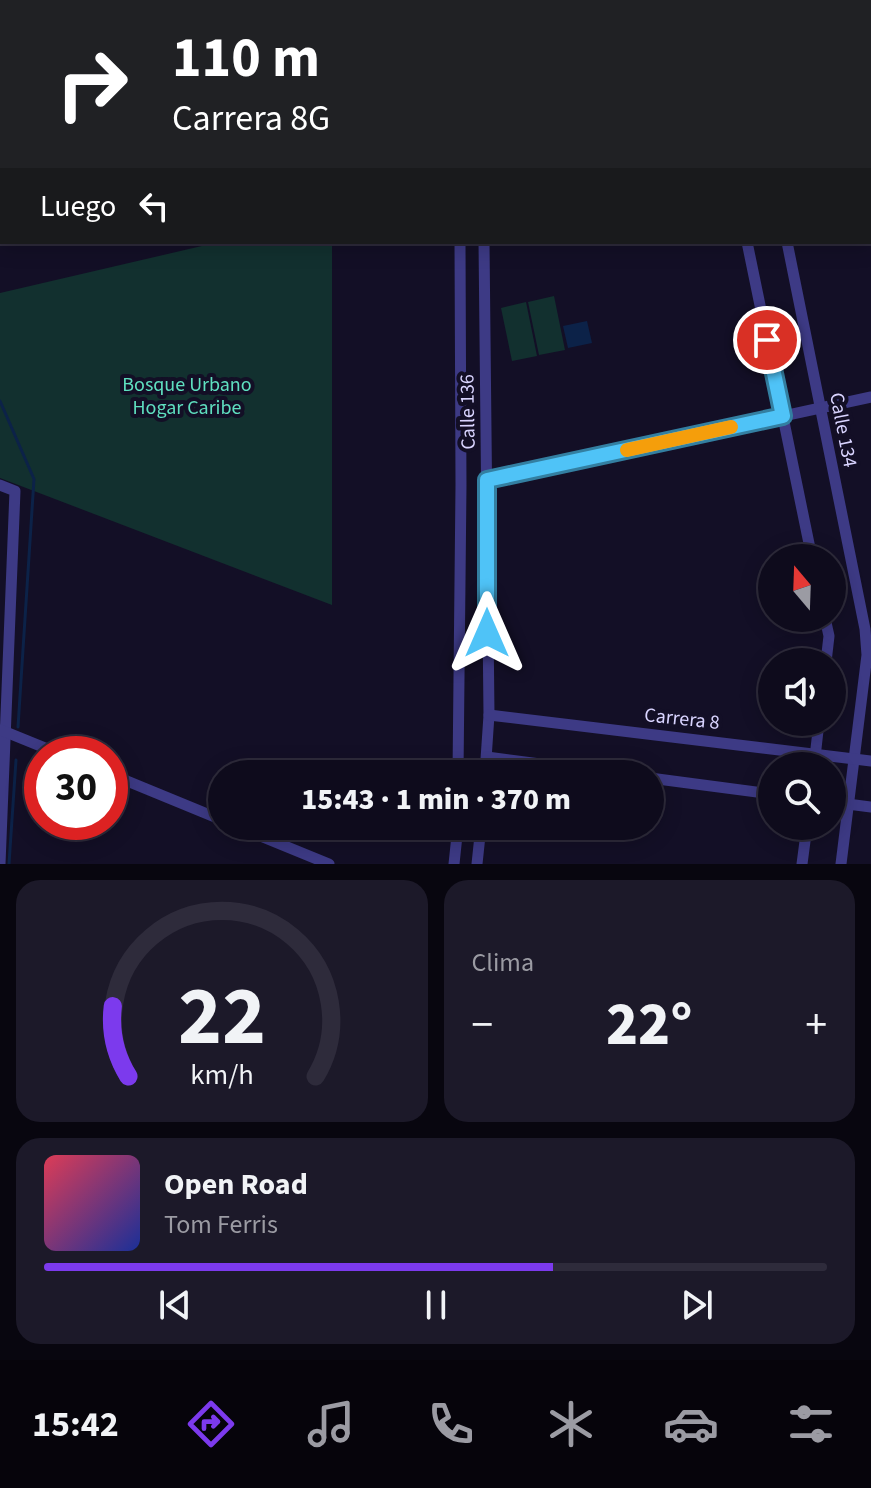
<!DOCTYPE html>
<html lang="es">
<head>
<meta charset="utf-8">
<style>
  :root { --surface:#0e0b1c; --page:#1c1929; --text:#f1f3f6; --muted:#9b9ba3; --line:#2e2b3b; --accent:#7c3aed }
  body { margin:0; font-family:"Source Sans 3",sans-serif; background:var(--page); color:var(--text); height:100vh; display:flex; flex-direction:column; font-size:30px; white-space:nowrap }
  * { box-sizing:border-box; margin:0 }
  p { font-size:26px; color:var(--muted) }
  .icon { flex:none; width:44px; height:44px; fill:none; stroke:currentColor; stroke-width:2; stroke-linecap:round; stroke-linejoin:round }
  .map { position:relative; height:864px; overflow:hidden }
  .drawer { display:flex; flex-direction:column; gap:16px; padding:16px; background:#08060f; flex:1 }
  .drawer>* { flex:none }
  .banner { position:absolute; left:0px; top:0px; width:872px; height:244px; box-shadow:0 4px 20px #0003,0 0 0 2px var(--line); background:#202124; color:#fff; overflow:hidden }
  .needle { width:52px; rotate:341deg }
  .tools { position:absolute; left:758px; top:544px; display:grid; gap:16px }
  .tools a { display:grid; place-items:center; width:88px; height:88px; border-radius:50%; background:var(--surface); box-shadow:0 4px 20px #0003,0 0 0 2px var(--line); font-size:40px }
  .speed { position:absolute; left:24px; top:736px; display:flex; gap:16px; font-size:40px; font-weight:700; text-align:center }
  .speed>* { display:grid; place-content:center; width:104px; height:104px; border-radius:50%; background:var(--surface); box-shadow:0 4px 20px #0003,0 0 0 2px var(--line); line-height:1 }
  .speed .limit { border:12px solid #d22; background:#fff; color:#111 }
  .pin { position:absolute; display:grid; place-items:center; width:68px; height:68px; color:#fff; margin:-34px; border:4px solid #fff; border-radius:50%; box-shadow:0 2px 8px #0007 }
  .me { position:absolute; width:88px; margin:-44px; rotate:0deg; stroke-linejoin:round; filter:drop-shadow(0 0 6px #0008) }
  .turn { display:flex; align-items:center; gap:28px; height:168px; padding:0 40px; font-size:36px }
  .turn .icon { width:104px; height:104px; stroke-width:2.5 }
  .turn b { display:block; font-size:56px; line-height:68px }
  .then { display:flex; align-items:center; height:76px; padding:0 40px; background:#0003; gap:16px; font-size:30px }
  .big { font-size:60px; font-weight:800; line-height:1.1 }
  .drawer .tile { flex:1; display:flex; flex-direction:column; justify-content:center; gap:12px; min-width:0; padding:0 28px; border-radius:24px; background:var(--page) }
  .drawer .dial { align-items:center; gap:0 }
  .dial svg { height:208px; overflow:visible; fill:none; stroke:var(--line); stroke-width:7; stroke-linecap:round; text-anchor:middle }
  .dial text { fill:var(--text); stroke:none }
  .song { display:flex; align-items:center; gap:24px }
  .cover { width:96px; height:96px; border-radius:12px; background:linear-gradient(135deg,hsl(350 70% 55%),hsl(230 70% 35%)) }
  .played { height:8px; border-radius:4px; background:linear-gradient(90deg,var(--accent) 65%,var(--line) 65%) }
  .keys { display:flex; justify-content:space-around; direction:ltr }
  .heat { display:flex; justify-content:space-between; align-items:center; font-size:44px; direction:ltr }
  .drawer .tiles { flex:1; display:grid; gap:16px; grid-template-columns:1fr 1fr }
  .tile:last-child { grid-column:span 2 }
  .trip { position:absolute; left:208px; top:760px; width:456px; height:80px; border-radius:40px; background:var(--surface); box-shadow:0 4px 20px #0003,0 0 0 2px var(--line); font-weight:800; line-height:80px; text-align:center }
  .tab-bar { display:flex; height:128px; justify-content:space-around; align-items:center; background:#06040b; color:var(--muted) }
  .tab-bar .icon { width:56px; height:56px }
  .tab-bar .active { color:var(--accent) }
  .tab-bar b { font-size:36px; color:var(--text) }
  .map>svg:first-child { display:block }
</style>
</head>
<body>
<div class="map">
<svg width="871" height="864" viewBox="0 0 871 864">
  <rect width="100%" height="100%" fill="#130f26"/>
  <!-- green -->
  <g fill="#12302f">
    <polygon points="219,242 332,242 332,605 0,478 0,293"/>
    <polygon points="554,296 565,350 539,355 528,302"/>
    <polygon points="526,302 537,356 512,361 501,308"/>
  </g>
  <!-- water -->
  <polygon fill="#0c2248" points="587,321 592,343 568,348 563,326"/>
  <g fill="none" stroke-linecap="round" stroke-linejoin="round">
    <!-- stream -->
    <g stroke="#0c2248" stroke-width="3">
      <polyline points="0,401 34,479 18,727"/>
      <polyline points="9,864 16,760"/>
    </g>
    <!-- street -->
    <g stroke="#3d3a85" stroke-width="11">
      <polyline points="274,0 279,2"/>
      <polyline points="303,0 308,2"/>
      <polyline points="721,0 722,2"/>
      <polyline points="29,2 29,0"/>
      <polyline points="133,2 133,0"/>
      <polyline points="0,4 2,5"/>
      <polyline points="0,71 2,66"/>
      <polyline points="870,96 871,96"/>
      <polyline points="0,144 2,143"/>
      <polyline points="484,242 489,715 485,774"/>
      <polyline points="747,242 812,558"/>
      <polyline points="787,242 865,629 867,655 841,864"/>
      <polyline points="487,480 871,397"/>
      <polyline points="0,485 15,491 0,864"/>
      <polyline points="825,618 829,636 826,662"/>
      <polyline points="489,715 871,761"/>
      <polyline points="1,730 60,754"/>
      <polyline points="487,757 618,774"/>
      <polyline points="814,766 819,722"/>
      <polyline points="110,774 222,820"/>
      <polyline points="458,774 461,485 460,242"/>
      <polyline points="650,778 772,794"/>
      <polyline points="832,802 871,807"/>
      <polyline points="236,826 329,864"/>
      <polyline points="454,864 458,826"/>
      <polyline points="477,864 481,826"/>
      <polyline points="802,864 807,826"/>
    </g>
  </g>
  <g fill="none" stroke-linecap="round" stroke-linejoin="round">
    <!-- route casing -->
    <g stroke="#337fa1" stroke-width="20">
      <polyline id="route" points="487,633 487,480 783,416 767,340"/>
    </g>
    <!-- route -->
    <use href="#route" stroke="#4fc3f7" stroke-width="14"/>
    <!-- slow -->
    <polyline stroke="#f59e0b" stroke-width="14" points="627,450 731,427"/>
  </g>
  <g text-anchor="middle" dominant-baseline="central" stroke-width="8" stroke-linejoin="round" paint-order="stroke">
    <!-- park labels -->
    <g font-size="20" fill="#5fe0c0" stroke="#130f26">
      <text x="187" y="385">Bosque Urbano<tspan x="187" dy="23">Hogar Caribe</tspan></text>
    </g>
    <!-- street labels -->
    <g font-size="20" fill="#d9d4ff" stroke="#130f26">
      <text transform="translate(468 412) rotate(-91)">Calle 136</text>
      <text transform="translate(843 430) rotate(79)">Calle 134</text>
      <text transform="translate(682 719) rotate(6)">Carrera 8</text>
    </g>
  </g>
</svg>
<div class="tools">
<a><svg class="needle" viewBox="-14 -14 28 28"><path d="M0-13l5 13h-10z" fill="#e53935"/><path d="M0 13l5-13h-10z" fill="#9b9ba3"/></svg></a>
<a><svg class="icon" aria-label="sound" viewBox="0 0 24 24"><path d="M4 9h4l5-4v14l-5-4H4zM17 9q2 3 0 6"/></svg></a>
<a><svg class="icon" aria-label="search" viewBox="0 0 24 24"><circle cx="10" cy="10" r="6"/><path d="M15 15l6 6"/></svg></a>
</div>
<div class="speed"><div class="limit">30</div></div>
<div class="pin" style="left:767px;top:340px;background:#d93025"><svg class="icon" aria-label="arrive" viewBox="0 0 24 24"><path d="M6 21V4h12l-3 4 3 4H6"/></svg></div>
<svg class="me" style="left:487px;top:633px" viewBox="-20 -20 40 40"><path d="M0-17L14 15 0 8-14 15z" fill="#4fc3f7" stroke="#fff" stroke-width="4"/></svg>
<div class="trip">15:43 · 1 min · 370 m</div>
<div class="banner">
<div class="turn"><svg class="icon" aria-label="right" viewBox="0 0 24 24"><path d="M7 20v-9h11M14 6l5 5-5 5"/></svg><div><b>110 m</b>Carrera 8G</div></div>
<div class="then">Luego<svg class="icon" aria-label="left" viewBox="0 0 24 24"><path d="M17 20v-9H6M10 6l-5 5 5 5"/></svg></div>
</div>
</div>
<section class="drawer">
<div class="tiles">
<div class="tile dial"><svg viewBox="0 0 100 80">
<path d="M14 69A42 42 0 1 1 86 69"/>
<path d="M14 69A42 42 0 0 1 8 42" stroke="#7c3aed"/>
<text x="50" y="56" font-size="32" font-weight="700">22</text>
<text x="50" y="72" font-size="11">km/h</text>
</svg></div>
<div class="tile"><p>Clima</p>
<div class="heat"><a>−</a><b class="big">22°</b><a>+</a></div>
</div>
<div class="tile">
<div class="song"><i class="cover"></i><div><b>Open Road</b><p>Tom Ferris</p></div></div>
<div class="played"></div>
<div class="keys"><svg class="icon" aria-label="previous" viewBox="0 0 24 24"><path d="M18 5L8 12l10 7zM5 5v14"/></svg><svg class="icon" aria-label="pause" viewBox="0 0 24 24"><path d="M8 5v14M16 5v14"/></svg><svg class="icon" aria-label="next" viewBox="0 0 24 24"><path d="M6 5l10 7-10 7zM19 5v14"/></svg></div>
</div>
</div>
</section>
<nav class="tab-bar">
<b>15:42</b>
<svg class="icon active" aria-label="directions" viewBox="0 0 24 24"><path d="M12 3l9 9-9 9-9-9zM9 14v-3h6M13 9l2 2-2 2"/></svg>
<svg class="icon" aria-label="music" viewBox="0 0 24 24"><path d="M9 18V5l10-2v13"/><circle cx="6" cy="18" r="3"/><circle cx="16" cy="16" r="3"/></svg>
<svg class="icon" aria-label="phone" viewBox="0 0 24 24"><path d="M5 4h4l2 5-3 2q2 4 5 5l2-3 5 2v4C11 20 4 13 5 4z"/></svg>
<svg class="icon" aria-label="climate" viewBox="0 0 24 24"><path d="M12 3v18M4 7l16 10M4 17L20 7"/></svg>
<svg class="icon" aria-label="car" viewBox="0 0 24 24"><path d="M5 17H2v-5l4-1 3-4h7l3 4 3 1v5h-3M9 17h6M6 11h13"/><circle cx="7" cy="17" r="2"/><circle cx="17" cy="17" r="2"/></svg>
<svg class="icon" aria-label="filters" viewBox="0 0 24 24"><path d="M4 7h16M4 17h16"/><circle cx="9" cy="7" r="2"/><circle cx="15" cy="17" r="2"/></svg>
</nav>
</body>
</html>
